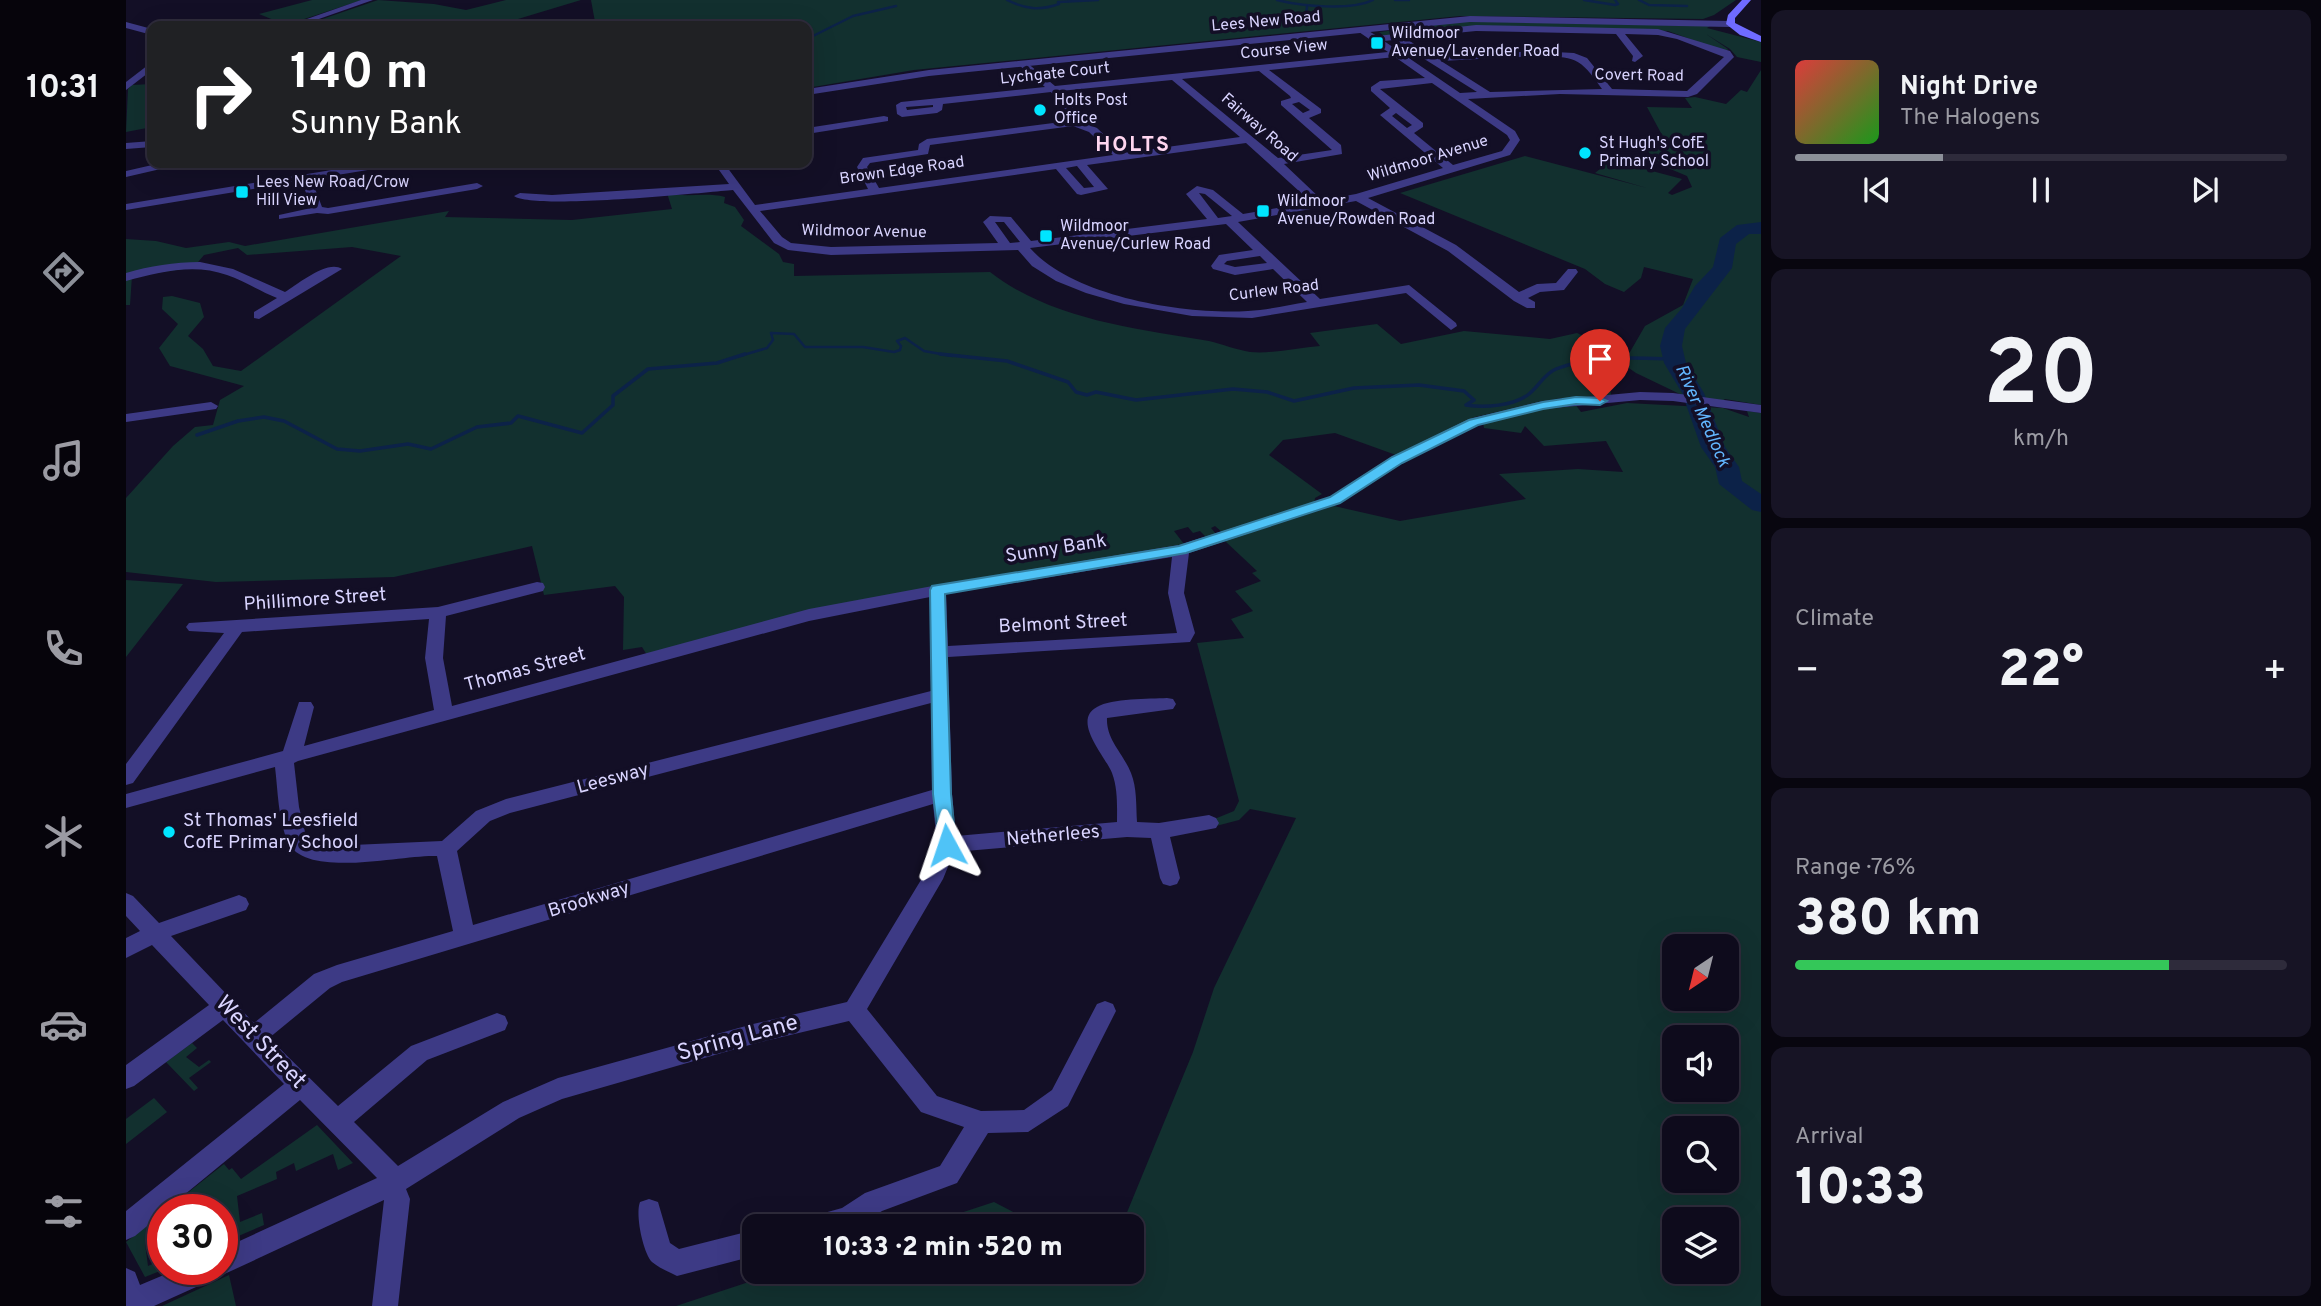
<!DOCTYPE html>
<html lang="en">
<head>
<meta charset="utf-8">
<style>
  :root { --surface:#0e0b1c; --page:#171425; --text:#f1f3f6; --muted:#9b9ba3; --line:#2e2b3b; --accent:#8c9099 }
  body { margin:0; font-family:Overpass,sans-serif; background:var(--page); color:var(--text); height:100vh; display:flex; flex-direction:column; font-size:26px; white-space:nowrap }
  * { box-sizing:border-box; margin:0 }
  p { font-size:23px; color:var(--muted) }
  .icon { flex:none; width:38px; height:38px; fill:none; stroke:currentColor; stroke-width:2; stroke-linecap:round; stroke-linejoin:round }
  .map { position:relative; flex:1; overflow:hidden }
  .panel { display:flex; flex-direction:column; gap:10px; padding:10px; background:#08060f; width:560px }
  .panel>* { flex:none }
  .banner { position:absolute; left:21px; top:21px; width:665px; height:147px; border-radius:14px; box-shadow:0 7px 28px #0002,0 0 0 2px var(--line); background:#202124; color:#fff; overflow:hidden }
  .needle { width:46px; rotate:215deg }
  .controls { position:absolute; left:1536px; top:934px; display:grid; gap:14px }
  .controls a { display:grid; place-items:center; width:77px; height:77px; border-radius:14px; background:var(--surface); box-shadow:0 7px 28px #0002,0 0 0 2px var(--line); font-size:35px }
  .speed { position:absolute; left:21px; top:1194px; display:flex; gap:14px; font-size:35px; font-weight:700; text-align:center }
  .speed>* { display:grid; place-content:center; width:91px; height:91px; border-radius:50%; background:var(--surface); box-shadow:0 7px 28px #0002,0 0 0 2px var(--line); line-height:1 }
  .speed .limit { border:10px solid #d22; background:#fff; color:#111 }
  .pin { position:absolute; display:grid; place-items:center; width:60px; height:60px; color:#fff; margin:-72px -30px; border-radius:50% 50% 50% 0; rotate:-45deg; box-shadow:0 0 7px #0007 }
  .pin .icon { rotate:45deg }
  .me { position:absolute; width:77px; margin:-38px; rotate:355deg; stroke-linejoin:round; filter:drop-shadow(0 0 5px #0008) }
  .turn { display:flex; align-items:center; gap:24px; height:147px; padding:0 28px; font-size:32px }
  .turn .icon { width:91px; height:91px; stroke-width:2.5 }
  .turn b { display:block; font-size:49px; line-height:60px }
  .big { font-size:52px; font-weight:800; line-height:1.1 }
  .panel .card { flex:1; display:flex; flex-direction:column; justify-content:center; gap:10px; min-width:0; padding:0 24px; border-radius:14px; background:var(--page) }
  .panel .dial { align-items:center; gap:0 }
  .dial b { font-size:91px; line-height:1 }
  .song { display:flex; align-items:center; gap:21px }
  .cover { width:84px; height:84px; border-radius:10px; background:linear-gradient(135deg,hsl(0 70% 55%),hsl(120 70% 35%)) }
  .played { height:7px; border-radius:4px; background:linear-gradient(90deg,var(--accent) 30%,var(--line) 30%) }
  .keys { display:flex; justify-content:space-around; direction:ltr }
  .heat { display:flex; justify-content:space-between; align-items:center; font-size:38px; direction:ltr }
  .charge { height:10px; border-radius:5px; background:linear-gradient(90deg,#34c759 76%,var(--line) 0) }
  .trip { position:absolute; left:616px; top:1214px; width:402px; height:70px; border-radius:14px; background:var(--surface); box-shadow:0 7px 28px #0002,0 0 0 2px var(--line); font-weight:800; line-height:70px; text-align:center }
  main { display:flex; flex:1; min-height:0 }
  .menu { display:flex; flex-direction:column; width:126px; justify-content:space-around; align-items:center; background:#06040b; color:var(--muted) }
  .menu .icon { width:49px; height:49px }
  .menu .selected { color:var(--accent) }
  .menu b { font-size:32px; color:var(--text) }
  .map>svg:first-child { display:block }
</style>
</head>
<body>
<main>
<nav class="menu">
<b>10:31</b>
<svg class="icon selected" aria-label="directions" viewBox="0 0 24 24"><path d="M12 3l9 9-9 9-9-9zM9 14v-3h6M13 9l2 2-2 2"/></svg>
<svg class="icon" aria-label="music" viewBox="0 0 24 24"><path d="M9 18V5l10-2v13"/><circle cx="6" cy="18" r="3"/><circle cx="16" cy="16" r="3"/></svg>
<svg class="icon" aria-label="phone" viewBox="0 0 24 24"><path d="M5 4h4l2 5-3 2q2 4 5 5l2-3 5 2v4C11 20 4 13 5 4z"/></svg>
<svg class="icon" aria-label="climate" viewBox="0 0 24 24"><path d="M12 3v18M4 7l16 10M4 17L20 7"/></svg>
<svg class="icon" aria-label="car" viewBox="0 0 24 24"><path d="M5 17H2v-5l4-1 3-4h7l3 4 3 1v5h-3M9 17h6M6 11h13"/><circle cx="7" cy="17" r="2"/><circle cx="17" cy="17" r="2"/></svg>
<svg class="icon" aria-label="filters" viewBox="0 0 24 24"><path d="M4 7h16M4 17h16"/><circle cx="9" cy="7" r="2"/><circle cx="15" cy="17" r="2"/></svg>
</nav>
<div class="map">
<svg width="1635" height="1306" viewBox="0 0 1635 1306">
  <rect width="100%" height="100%" fill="#130f26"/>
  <!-- green -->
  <g fill="#12302f" fill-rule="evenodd">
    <polygon points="186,0 236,0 160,25 133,14"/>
    <polygon points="252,0 308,4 340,10 380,0 455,0 369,26 176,26"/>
    <polygon points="465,0 1610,0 1588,15 1577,19 1334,16 788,70 681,88 681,26 526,26 512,23 522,26 482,26 483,25 469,22"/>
    <polygon points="1342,21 1584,26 1581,28 1635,42 1635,62 1611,57 1604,49 1580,34 1602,49 1600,52 1542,31 1349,27 1258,36 1253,32"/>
    <polygon points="1635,70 1635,405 1599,399 1595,402 1560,397 1510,373 1497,364 1519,326 1557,305 1567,279 1518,267 1515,278 1498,292 1479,284 1459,269 1274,193 1399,156 1521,188 1469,173 1485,160 1556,179 1542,193 1546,195 1566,187 1561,176 1530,163 1522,151 1536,135 1521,107 1566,108 1559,98 1569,97 1600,104 1615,90 1621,92"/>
    <polygon points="26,84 26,127 0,132 2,89 6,85"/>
    <path d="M541 193C560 198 580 192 599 197L598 203 609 207 618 220 615 226 653 254 657 262 668 264V276L864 272C924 319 1009 329 1083 341 1096 344 1111 350 1124 352 1146 354 1172 348 1194 346L1184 333 1251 324 1275 344 1338 331 1424 339 1451 333 1487 350 1484 356 1493 371 1483 379 1485 395 1476 398H1434L1349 417 1270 455 1209 433 1157 440 1143 455 1196 494 1189 498 1188 505 1097 533 1089 526 1085 528 1090 534 1080 537 1074 531 1067 533 1062 527 1048 531 1058 544 799 589 521 655 516 647 497 650 498 597 489 586 418 595 406 546 268 577 90 582 0 572V498L47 446 69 427 87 425 94 400 118 386 44 366 33 348 52 324 36 309 37 297 46 296 74 303 78 317 62 336 77 349 87 366 115 371 275 256 226 247 121 255 112 248 78 255 67 268 6 276 4 305H0V239L30 241 60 248 103 242 119 246 323 211 319 217 446 220 546 209Z"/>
    <path d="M1501 403 1597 408 1623 417 1621 411 1635 413V1306H550L653 1272H1006V1227H995L1067 1052 1088 988 1170 818 1124 809 1113 820 1090 826 1086 820 1108 811 1113 801 1071 643 1118 638 1105 619 1127 611 1109 591 1135 581 1126 573 1131 571 1099 541 1208 506 1274 521 1400 499 1373 474 1452 469 1497 472 1480 441 1418 446 1399 426 1395 433 1358 428 1357 422 1415 407 1449 404 1455 412ZM1549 947H1601V999H1549ZM1549 1038H1601V1090H1549ZM1549 1129H1601V1181H1549ZM1549 1220H1601V1272H1549Z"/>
    <polygon points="0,580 57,584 0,657"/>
    <polygon points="66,1043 71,1048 60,1057 73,1067 83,1060 85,1062 63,1078 72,1088 68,1091 40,1062"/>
    <polygon points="28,1098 41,1112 0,1144 0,1119"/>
    <polygon points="191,1125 227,1163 212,1170 207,1154 170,1171 168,1163 150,1172 151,1179 111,1196 114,1222 136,1213 138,1225 96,1243 96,1232 106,1227 100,1209 41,1209 98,1164 103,1170 106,1168 115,1179"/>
    <polygon points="868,1202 916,1227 792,1227"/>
    <polygon points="37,1213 37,1234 19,1243 22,1266 37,1259 37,1269 39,1269 19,1277 0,1242"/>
    <polygon points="103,1275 110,1306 36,1306"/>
  </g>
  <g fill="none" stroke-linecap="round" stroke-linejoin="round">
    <!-- stream-far1 -->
    <g stroke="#0c2248" stroke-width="2.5">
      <path d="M881 0C899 9 914 11 933 4L932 2 972 0"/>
      <path d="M1151 0C1175 6 1225 11 1247 0"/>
      <polyline points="1269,0 1283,0"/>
      <polyline points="1458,0 1489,5 1492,4 1489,0"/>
      <polyline points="1513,0 1523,5 1561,6"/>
      <polyline points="1164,22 1180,14 1181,7"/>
      <polyline points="681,39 727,16 770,6"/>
      <polyline points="614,356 641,348 647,340 645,333 668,334 679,347 737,347 768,352 774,350 775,346 771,341 779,338 798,351 826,356"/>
    </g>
    <!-- stream -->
    <g stroke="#0c2248" stroke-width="3.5">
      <path d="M814 354 881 361 942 382 950 392 961 395 970 392 1010 400 1107 389 1141 392 1168 401 1228 388 1293 385 1338 391 1348 400 1340 405C1358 408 1388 406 1403 394 1413 386 1418 374 1430 369 1465 355 1511 358 1548 359"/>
      <polyline points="71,435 112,421 138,417 158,421 211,449 234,451 282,444 305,449 351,427 385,423 392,416 456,433 487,405 487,396 522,369 591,363 619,354"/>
    </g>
    <!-- river -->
    <polygon fill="#0c2248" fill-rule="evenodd" points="1635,222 1635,234 1623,234 1610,244 1606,268 1559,329 1556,346 1560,363 1578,393 1599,447 1613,467 1616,481 1635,494 1635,512 1626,510 1593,484 1589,467 1575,447 1556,393 1538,363 1534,346 1539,328 1556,308 1569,286 1587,267 1594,238 1611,225"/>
    <!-- minor -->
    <g fill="#3d3a85" fill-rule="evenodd">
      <polygon points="235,0 247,0 173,26 161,26"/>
      <polygon points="0,22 26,29 26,35 0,28"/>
      <path d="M1350 25 1532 29 1604 51 1608 57 1571 94 1562 97 1434 94 1342 99 1389 131 1394 140 1384 155 1242 198 1330 245 1393 292 1411 284 1430 283 1442 269H1450L1452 272 1438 290 1414 292 1402 298 1409 302V308H1401L1388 301 1322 251 1230 201 1112 222 1194 299 1283 285 1330 323 1331 326 1325 330 1280 293 1126 318 1066 316 998 304 960 293 930 281 906 266 892 250 705 255 662 250 648 243 607 190C573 193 407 210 388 196L394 193 426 195 603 184 588 163H598L629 205 742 189 731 167 737 158 792 150 793 144 801 139 943 121V114L925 92 817 104 816 110 811 113 776 117 771 114 770 105 775 102 919 87 894 66V62H900L929 86 1262 52 1233 32 1232 30 1236 27 1251 36ZM1350 31 1490 34 1507 56 1506 61 1509 62 1517 56 1499 34 1532 35 1551 39 1598 57 1561 91 1486 89 1461 58 1448 53 1410 51 1307 56 1279 38ZM1268 40 1351 92 1334 93 1258 41ZM1410 56C1449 57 1453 56 1476 89L1364 92 1315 61ZM1269 57 1299 78 1254 81 1245 87V91L1264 108 1254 115 1317 168 1230 194 1196 200 1158 164 1216 154 1215 145 1183 118 1195 113V109L1143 70ZM1133 71 1164 96 1165 98 1155 101V105L1206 150 1152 158 1056 79ZM1046 80 1114 137 997 153 971 128 953 121V114L934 91ZM1306 83 1381 135 1384 140 1376 151 1327 165 1288 133 1297 127V123L1254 89ZM1173 102 1184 110 1177 113 1166 104ZM807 105V107L781 110 780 107ZM1270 113 1286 125 1281 128 1266 116ZM947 126 963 132 987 155 753 188 741 167 744 163 802 154 804 145ZM1120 143 1185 202 1117 214 1087 190 1071 186 1060 194 1081 219 905 241 885 217 864 216 857 222 872 243 705 247 665 243 656 237 634 211 930 169 951 194 955 195 982 189 961 165ZM951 166 968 187 958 188 940 168ZM1073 193 1079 194 1106 216 1092 218ZM869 222H878L894 242 884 243ZM1100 224 1127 250 1093 255 1085 266 1087 269 1109 275 1147 269 1181 302C1162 305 1142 310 1122 311 1059 315 947 297 904 248ZM1134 256 1141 263 1109 267 1098 264 1101 261Z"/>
      <polygon points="26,62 26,70 0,90 0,82"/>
      <polygon points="758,116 762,117 762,121 681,134 681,128"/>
      <polygon points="26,141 26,147 0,149 0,143"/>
      <polygon points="35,163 100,163 95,166 39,168 0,177 0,171"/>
      <polygon points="108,163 119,163 121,166 116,169"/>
      <polygon points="180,175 185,178 196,207 202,208 351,183 357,186 351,189 202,214 191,213 153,219 153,215 185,208 175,178"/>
      <path d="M74 262 107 269 159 292C172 284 202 259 216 269L133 319 128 318V312L151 298C134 291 118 281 101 275 68 263 33 272 0 281V273C24 266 48 262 74 262Z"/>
      <path d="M1514 392 1547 393 1635 405V413L1547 401 1514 400 1417 409 1353 425 1276 463 1214 503 1063 553 1058 593 1069 633 1064 642 822 657 826 794 830 836 991 822C991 806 992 789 986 773 980 757 945 721 971 707 986 698 1023 699 1041 698L1047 699 1050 704 1047 709 981 718C980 740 997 753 1005 773 1011 788 1010 805 1011 822L1033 823 1083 815 1090 818 1093 823 1090 828 1044 837 1054 878 1051 884 1044 886 1037 884 1034 878 1025 838 1001 837 828 852 817 879 741 1009 811 1096 855 1111 898 1110 926 1090 971 1004 979 1001 987 1004 990 1011 942 1106 902 1132 862 1133 831 1183 756 1211 732 1227H676L680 1218 716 1208 739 1193 814 1166 838 1127 795 1112 723 1021 627 1044 436 1099 393 1118 280 1189 284 1199 272 1306H246L258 1200 105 1271 96 1275 92 1273 90 1278 28 1306H0V1268L9 1272 14 1285 52 1269H96V1249L251 1178 174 1100 41 1209H37V1213L9 1236 0 1240V1211L158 1084 97 1020 8 1086 0 1089V1065L83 1005 26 945 0 958V938L14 931 0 916V893L7 896 33 923 113 895 120 898 123 904 120 910 45 936 128 1023 188 974 211 965 327 931 311 856C277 854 180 880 162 842 152 820 152 791 149 767L0 808V794L157 751 173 702H185L188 707 178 746 308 710 299 658 303 619 116 632 7 783 0 785V764L98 633 63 631 60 627 63 623 312 607 411 582 417 583 419 587 417 591 320 616 317 658 326 706 683 609 812 585 1053 545 1204 497 1266 457 1343 419 1417 401ZM1046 557 1042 593 1051 633 822 646 820 594ZM804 597 805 691 380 799 350 811 316 841 204 846 192 845 180 836 173 807 168 763 172 761 683 621ZM805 703 806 790 347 925 331 851 364 821 384 813ZM807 804 811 845 801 870 721 1002 627 1024 432 1078 377 1102 272 1166 228 1122 301 1060 379 1030 382 1023 379 1016 371 1013 285 1046 212 1106 143 1038 204 988 216 982Z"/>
      <polygon points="85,402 92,406 90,409 0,422 0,414"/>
      <path d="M523 1199 532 1202 544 1243 553 1249 628 1230V1256L551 1276C543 1272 533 1268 526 1262 517 1253 509 1214 514 1202Z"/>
    </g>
    <!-- tertiary -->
    <g fill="#3d3a85" fill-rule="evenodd">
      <polygon points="1344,16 1604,21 1608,24 1604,27 1344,22 803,76 681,95 681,89 803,70"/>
      <polygon points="248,163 271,163 266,166 0,210 0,204"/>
    </g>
    <!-- secondary -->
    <polygon fill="#6f6bff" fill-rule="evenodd" points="1616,0 1625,0 1609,18 1609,23 1635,36 1635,42 1614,35 1600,24 1602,15"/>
  </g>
  <!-- route -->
  <polygon fill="#4fc3f7" stroke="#337fa1" stroke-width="2" points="1450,397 1474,398 1481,401 1474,405 1450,404 1417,409 1352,425 1276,463 1214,503 1060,553 819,594 825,794 830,845 827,851 821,853 814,851 807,794 804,590 806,586 1053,546 1204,497 1266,457 1343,420 1417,402"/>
  <!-- markers -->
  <g fill="#00e5ff" stroke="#130f26" stroke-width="2.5">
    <rect x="1244" y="36" width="14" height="14" rx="3.5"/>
    <circle cx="914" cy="110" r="7"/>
    <circle cx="1459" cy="153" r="7"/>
    <rect x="109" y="185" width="14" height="14" rx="3.5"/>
    <rect x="1130" y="204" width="14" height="14" rx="3.5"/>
    <rect x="913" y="229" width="14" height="14" rx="3.5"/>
    <circle cx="43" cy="832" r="7"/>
  </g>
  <g text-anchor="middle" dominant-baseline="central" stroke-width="7" stroke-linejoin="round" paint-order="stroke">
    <!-- far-street labels -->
    <g font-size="16" fill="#d9d4ff" stroke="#130f26">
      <text transform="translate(1140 22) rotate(-5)">Lees New Road</text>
      <text transform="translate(1158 50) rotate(-6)">Course View</text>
      <text transform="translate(929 74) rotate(-6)">Lychgate Court</text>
      <text transform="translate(1513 76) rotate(1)">Covert Road</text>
      <text transform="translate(1133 128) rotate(41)">Fairway Road</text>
      <text transform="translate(1302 159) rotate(-17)">Wildmoor Avenue</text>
      <text transform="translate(776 171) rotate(-8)">Brown Edge Road</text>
      <text transform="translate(738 232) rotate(1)">Wildmoor Avenue</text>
      <text transform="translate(1148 291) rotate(-7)">Curlew Road</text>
    </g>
    <!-- far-poi labels -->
    <g font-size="16" fill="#d9d4ff" stroke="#130f26" text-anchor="start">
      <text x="1265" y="34">Wildmoor<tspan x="1265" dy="18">Avenue/Lavender Road</tspan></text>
      <text x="928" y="101">Holts Post<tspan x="928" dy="18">Office</tspan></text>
      <text x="1473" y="144">St Hugh's CofE<tspan x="1473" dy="18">Primary School</tspan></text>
      <text x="130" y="183">Lees New Road/Crow<tspan x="130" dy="18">Hill View</tspan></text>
      <text x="1151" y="202">Wildmoor<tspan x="1151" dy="18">Avenue/Rowden Road</tspan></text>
      <text x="934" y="227">Wildmoor<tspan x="934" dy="18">Avenue/Curlew Road</tspan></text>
    </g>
    <!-- far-water labels -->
    <g font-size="18" font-style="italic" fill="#62b6ff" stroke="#130f26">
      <text transform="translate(1576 416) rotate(66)">River Medlock</text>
    </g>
    <!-- street labels -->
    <g font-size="19" fill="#d9d4ff" stroke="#130f26">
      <text transform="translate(930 549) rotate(-9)">Sunny Bank</text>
      <text transform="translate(189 600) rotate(-4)">Phillimore Street</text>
      <text transform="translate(937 624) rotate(-3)">Belmont Street</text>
      <text transform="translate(399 670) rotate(-15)">Thomas Street</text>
      <text transform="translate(487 779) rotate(-15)">Leesway</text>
      <text transform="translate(927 836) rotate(-5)">Netherlees</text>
      <text transform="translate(463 900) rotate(-17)">Brookway</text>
    </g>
    <!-- poi labels -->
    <g font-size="19" fill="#d9d4ff" stroke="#130f26" text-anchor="start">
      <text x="57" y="821">St Thomas' Leesfield<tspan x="57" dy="22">CofE Primary School</tspan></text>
    </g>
    <!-- far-district labels -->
    <g font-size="21" font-weight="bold" letter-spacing="2" fill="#ffd6f0" stroke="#130f26">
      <text x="1007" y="145">HOLTS</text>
    </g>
    <!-- near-street labels -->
    <g font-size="23" fill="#d9d4ff" stroke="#130f26">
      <text transform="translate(612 1039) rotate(-15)">Spring Lane</text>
      <text transform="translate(134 1043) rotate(46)">West Street</text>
    </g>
  </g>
</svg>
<div class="controls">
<a><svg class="needle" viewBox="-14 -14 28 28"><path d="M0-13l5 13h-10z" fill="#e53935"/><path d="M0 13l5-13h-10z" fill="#9b9ba3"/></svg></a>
<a><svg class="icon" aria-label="sound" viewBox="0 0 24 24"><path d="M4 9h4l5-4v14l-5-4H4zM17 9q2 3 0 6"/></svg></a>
<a><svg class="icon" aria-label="search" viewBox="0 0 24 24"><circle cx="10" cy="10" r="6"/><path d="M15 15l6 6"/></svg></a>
<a><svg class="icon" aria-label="layers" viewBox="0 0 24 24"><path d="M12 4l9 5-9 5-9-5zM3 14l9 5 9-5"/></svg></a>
</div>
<div class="speed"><div class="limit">30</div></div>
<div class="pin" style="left:1474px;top:401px;background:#d93025"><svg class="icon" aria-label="arrive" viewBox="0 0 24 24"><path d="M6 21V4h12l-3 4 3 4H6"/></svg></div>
<svg class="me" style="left:821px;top:845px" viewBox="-20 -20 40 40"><path d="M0-17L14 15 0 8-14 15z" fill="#4fc3f7" stroke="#fff" stroke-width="4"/></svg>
<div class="trip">10:33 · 2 min · 520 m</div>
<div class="banner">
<div class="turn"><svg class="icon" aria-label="right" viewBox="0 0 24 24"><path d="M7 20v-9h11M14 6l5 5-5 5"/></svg><div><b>140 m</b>Sunny Bank</div></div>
</div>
</div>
<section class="panel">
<div class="card">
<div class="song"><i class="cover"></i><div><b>Night Drive</b><p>The Halogens</p></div></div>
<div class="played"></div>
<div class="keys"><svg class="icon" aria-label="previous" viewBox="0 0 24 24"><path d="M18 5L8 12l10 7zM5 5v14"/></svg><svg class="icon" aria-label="pause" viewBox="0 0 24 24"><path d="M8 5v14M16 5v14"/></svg><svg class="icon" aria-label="next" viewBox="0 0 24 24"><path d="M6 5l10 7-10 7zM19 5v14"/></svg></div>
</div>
<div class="card dial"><b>20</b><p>km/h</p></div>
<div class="card"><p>Climate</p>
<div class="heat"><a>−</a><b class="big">22°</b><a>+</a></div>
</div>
<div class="card"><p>Range · 76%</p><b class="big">380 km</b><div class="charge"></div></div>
<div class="card"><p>Arrival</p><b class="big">10:33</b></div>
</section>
</main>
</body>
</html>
